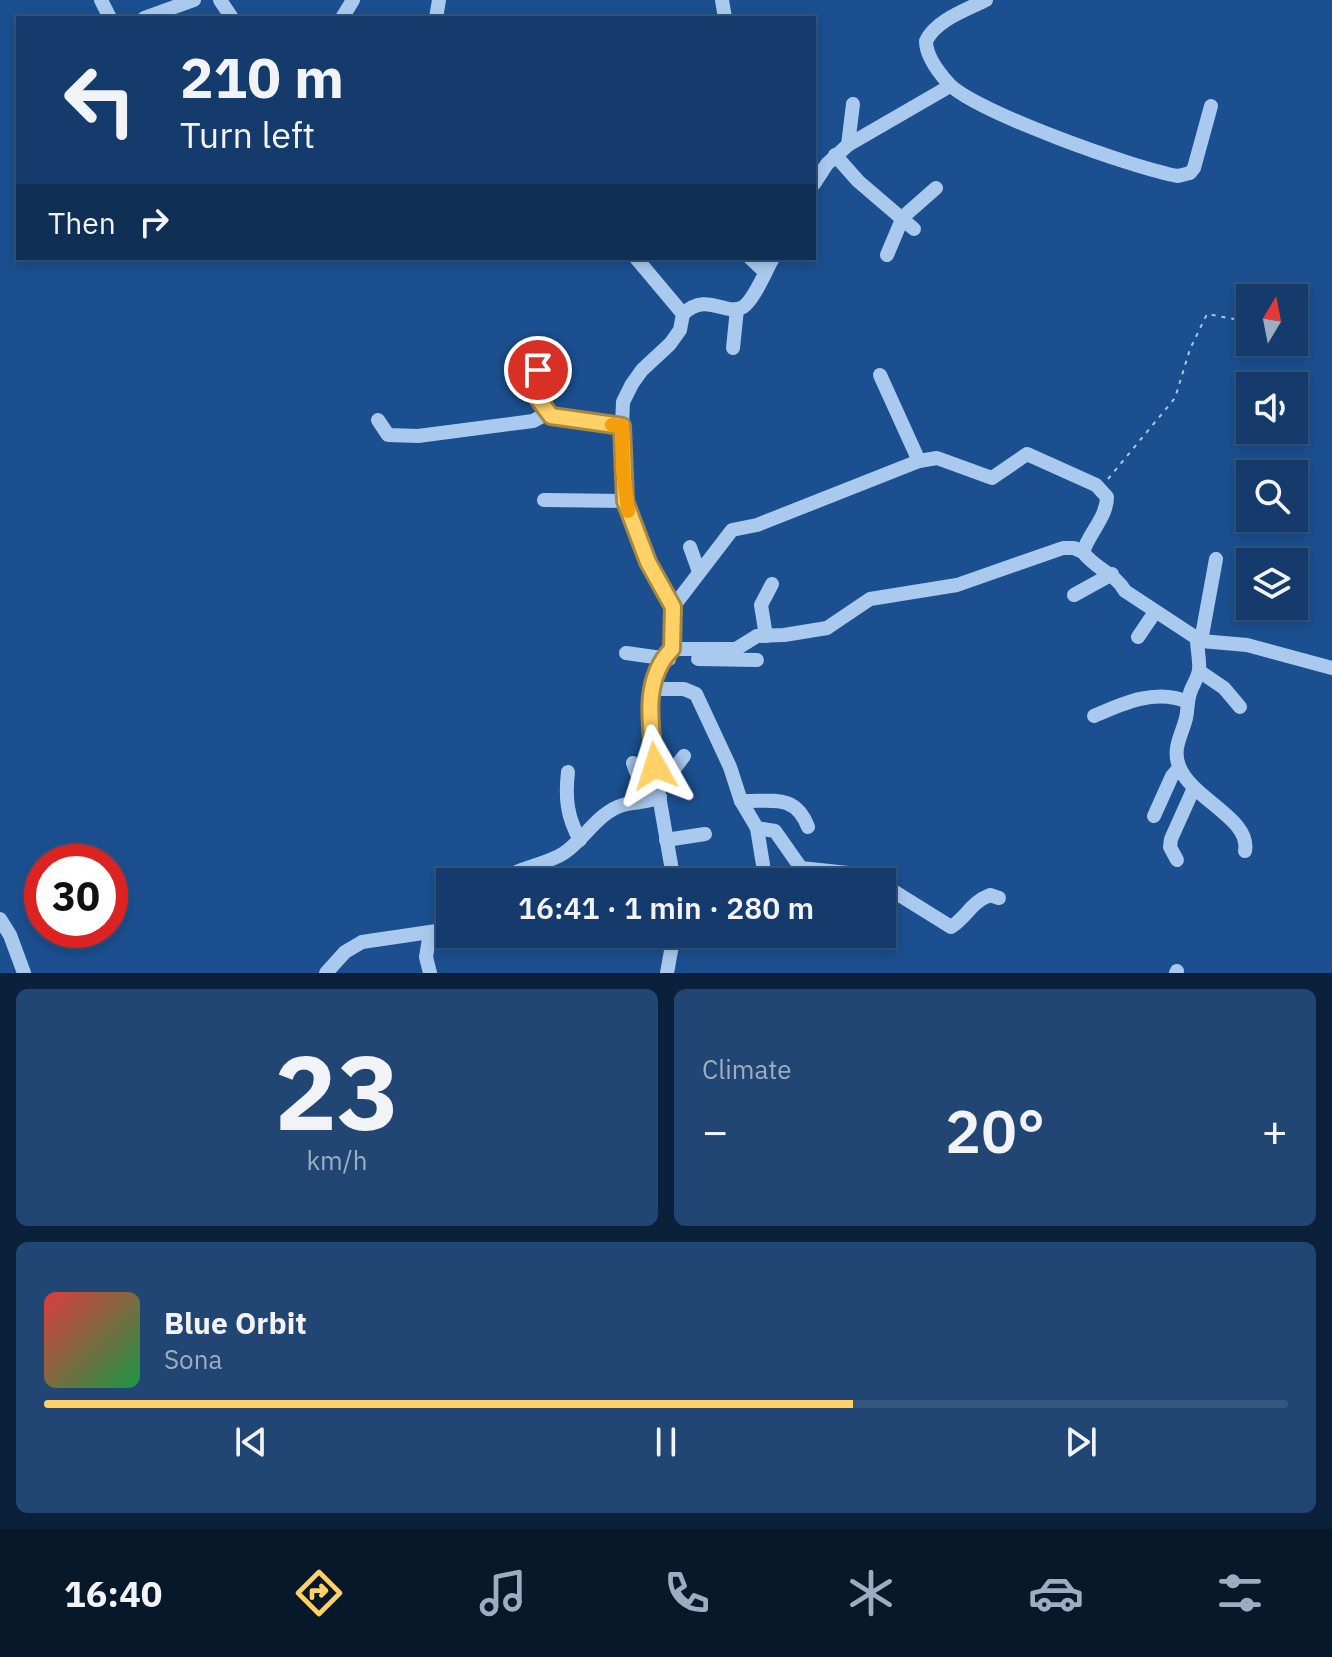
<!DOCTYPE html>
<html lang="en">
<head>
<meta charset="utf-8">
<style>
  :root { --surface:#143b6b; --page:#214673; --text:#f1f3f6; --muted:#9dadc1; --line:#33557e; --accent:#ffd166 }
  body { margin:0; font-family:"IBM Plex Sans",sans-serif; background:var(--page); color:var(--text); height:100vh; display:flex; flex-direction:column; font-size:30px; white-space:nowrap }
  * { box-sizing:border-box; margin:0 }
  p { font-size:26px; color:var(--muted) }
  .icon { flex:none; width:44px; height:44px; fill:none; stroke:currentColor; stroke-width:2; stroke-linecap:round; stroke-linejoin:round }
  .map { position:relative; height:973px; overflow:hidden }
  .drawer { display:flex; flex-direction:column; gap:16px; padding:16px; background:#0b203b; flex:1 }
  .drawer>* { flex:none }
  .banner { position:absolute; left:16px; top:16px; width:800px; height:244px; border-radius:0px; box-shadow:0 4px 12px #0003,0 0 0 2px var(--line); background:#143b6b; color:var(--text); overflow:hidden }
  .needle { width:52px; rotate:10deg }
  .fabs { position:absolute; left:1236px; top:284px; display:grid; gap:16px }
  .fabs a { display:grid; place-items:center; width:72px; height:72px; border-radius:0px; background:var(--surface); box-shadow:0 4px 12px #0003,0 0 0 2px var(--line); font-size:40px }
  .speed { position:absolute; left:24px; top:844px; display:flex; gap:16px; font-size:40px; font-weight:700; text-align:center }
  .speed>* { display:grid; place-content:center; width:104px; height:104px; border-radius:50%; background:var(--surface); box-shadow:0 4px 12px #0003,0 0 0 2px var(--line); line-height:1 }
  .speed .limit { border:12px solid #d22; background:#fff; color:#111 }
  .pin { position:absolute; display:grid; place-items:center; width:68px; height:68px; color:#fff; margin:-34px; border:4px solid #fff; border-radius:50%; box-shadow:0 2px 8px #0007 }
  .me { position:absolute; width:88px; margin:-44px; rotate:354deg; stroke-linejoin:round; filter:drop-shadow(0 0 6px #0008) }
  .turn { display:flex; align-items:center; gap:28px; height:168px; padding:0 32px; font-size:36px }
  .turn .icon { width:104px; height:104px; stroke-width:2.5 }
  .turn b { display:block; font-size:56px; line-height:68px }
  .then { display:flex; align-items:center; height:76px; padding:0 32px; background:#0003; gap:16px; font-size:30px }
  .big { font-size:60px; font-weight:600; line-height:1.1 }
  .drawer .tile { flex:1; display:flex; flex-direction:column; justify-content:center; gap:12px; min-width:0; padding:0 28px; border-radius:12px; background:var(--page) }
  .drawer .dial { align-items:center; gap:0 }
  .dial b { font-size:104px; line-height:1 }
  .song { display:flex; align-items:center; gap:24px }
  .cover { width:96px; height:96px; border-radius:12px; background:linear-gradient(135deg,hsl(0 70% 55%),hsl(140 70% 35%)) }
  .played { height:8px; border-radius:4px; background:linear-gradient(90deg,var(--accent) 65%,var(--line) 65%) }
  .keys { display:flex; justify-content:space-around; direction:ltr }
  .heat { display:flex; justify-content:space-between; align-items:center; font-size:44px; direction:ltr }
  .drawer .tiles { flex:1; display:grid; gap:16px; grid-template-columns:1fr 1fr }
  .tile:last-child { grid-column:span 2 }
  .trip { position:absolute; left:436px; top:868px; width:460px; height:80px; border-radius:0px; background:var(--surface); box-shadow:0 4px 12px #0003,0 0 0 2px var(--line); font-weight:600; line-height:80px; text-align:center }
  .menu { display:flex; height:128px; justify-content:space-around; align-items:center; background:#08182b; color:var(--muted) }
  .menu .icon { width:56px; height:56px }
  .menu .active { color:var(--accent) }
  .menu b { font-size:36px; color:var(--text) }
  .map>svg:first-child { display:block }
</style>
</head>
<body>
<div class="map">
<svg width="1332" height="973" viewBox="0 0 1332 973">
  <rect width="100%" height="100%" fill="#1b4f8f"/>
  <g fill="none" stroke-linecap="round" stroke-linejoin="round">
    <!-- path -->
    <polyline stroke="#a9c9ee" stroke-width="2" stroke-dasharray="4 6" stroke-linecap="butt" points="1108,479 1175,398 1190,349 1207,314 1250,322"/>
    <!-- minor -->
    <g stroke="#a9c9ee" stroke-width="14">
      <polyline points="101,0 110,18"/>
      <polyline points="220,0 232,18"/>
      <polyline points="722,0 725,18"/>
      <path d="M986 0C966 10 936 20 926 41 926 56 939 73 949 84 976 112 1136 169 1178 176L1190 173 1194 168 1211 106"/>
      <polyline points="144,18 194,0"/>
      <polyline points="342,18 353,0"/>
      <polyline points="436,18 439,0"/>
      <polyline points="848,145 853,104"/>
      <polyline points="835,155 858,181 914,229"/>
      <polyline points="814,184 827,164 848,145 950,86"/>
      <polyline points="887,255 903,217 936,188"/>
      <polyline points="636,258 683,314 680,330 670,344 642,370 632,384 623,402 622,426 625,501 648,562 673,607 672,649 662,659 650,701 658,790 674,882"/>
      <polyline points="750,258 765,272"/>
      <path d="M683 314C707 291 726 317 743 307 754 300 766 270 773 258"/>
      <polyline points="733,348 737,309"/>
      <polyline points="538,370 539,400 551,416 622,426"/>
      <polyline points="880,375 919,461"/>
      <polyline points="378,420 388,435 418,436 533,421 548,413"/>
      <polyline points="544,500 625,501"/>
      <polyline points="690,547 699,572"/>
      <polyline points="1074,595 1112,574"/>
      <path d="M673 607 732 530 757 525 919 461 937 458 992 478 1027 454 1096 485 1107 497C1107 517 1089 533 1083 552 1095 569 1115 573 1125 591L1201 641 1247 645 1332 668"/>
      <polyline points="766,636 761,605 772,584"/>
      <polyline points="1138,637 1155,612"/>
      <path d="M1197 639C1197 649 1200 660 1199 670 1198 678 1192 686 1190 693 1187 702 1188 710 1186 718 1182 735 1172 748 1179 766 1191 799 1251 818 1245 851"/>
      <polyline points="1201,641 1216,559"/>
      <polyline points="672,649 736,649 757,636 784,635 827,628 870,599 957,585 1063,548 1074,548 1083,552"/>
      <polyline points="626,653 669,659"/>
      <polyline points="698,659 757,660"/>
      <polyline points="1199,671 1224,688 1240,707"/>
      <polyline points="653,689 684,689 696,694 730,767 741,801 757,828 775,831 801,868 867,875 879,882"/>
      <path d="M1094 716C1123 703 1156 688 1188 702"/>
      <path d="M633 763C638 778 641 787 658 790L684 756"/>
      <path d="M568 772C565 798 567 817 580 840"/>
      <path d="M741 801C772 802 795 793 808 827"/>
      <polyline points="1154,816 1172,776 1179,768"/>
      <polyline points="757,828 765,877"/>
      <polyline points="666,840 705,834"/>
      <polyline points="1177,860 1170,847 1171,839 1193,790"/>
      <path d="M501 882C514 868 546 865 564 853 584 840 598 812 623 805 635 801 645 804 660 797"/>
      <path d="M882 884 951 927C967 917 970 903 990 895L999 898"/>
      <polyline points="0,919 10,935 24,973"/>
      <polyline points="326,973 345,952 362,942 450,929"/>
      <polyline points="430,973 426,957 430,933"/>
      <polyline points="667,973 674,934"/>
      <polyline points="1176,973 1177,971"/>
    </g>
  </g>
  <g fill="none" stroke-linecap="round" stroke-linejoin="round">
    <!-- route casing -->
    <g stroke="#a68842" stroke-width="20">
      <path id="route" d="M538 370 539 400 551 416 622 426 625 501 648 562 673 607 672 649C641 680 651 727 655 766"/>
    </g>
    <!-- route -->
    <use href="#route" stroke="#ffd166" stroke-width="14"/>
    <!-- slow -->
    <polyline stroke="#f59e0b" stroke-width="14" points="612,425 622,426 623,470 628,511"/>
  </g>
</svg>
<div class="fabs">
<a><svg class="needle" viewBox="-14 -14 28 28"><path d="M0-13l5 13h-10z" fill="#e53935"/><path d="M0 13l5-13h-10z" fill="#9dadc1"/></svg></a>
<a><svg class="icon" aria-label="sound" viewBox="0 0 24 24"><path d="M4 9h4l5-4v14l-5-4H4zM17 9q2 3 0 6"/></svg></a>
<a><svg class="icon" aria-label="search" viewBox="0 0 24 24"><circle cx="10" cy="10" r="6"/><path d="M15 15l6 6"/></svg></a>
<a><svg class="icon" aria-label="layers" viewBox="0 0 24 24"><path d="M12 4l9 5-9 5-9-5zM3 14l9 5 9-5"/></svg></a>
</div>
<div class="speed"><div class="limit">30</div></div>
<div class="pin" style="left:538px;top:370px;background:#d93025"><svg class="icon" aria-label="arrive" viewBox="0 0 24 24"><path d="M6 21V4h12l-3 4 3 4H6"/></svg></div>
<svg class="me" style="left:655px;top:766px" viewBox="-20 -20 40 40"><path d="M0-17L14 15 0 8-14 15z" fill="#ffd166" stroke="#fff" stroke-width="4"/></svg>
<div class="trip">16:41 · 1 min · 280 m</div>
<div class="banner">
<div class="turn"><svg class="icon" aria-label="left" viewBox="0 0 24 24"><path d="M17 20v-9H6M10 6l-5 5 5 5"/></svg><div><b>210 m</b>Turn left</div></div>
<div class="then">Then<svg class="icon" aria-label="right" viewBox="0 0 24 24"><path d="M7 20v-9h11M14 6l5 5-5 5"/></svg></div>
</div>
</div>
<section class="drawer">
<div class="tiles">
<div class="tile dial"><b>23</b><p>km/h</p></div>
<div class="tile"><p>Climate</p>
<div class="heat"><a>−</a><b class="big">20°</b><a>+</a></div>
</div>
<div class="tile">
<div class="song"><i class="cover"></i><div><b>Blue Orbit</b><p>Sona</p></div></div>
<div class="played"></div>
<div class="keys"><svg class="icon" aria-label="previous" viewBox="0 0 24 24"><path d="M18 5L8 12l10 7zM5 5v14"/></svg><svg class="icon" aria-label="pause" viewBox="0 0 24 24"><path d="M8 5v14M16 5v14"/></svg><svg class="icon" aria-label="next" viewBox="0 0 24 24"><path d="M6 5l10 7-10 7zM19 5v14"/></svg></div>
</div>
</div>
</section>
<nav class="menu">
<b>16:40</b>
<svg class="icon active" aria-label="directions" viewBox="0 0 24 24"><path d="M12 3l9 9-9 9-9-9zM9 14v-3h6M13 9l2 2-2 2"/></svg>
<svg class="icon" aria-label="music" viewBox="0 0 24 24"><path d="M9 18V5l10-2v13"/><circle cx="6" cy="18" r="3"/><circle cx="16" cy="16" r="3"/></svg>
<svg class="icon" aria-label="phone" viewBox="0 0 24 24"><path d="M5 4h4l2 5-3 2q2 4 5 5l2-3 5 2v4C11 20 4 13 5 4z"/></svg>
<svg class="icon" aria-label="climate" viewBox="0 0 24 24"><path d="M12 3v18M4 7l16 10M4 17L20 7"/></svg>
<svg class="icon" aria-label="car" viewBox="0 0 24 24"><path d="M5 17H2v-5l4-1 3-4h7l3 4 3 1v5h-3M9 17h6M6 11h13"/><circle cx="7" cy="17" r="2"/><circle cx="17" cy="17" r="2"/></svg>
<svg class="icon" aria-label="filters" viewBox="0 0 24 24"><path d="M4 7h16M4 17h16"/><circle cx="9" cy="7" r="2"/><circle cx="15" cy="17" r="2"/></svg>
</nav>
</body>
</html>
